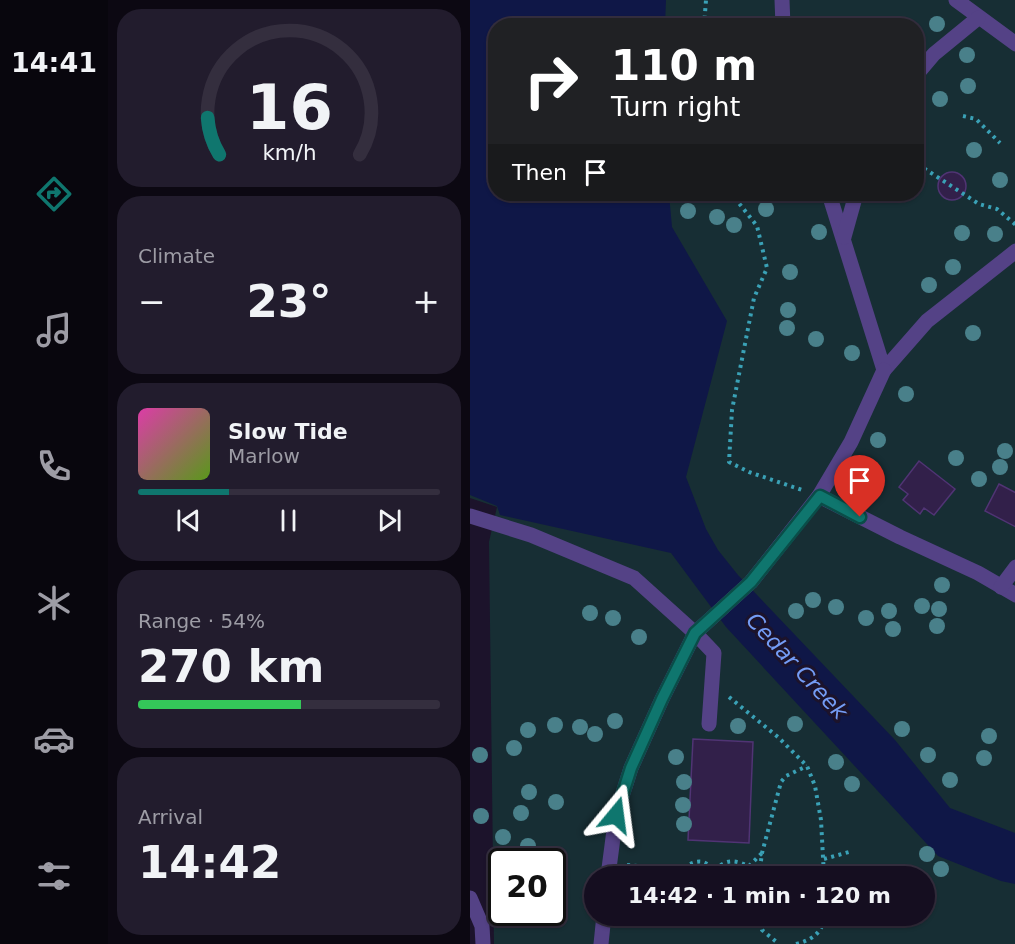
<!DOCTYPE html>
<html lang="en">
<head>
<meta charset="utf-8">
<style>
  :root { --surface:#150e20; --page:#221c2d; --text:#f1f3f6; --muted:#9d9ca5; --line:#342e3e; --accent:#0f766e }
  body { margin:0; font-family:"DejaVu Sans",sans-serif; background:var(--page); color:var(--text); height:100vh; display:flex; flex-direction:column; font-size:22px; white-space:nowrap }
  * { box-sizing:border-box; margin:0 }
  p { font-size:20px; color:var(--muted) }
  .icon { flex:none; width:33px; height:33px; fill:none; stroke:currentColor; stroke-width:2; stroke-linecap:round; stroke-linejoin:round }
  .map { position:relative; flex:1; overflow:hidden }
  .sheet { display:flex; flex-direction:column; gap:9px; padding:9px; background:#0c0812; width:362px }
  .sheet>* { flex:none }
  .top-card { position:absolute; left:18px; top:18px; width:436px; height:183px; border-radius:24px; box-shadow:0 2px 4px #0004,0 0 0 2px var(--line); background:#202124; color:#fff; overflow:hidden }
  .speed { position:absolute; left:18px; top:848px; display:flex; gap:12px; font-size:30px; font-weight:700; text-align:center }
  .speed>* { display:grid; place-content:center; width:78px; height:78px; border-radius:50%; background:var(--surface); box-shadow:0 2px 4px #0004,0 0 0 2px var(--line); line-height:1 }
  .speed .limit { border:3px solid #111; border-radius:9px; background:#fff; color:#111 }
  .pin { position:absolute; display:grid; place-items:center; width:51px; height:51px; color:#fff; margin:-62px -26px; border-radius:50% 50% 50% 0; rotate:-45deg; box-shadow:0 0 6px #0007 }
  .pin .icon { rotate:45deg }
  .me { position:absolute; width:66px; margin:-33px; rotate:16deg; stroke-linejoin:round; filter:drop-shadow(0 0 4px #0008) }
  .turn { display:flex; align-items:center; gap:21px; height:126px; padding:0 24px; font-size:27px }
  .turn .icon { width:78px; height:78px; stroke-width:2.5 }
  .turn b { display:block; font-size:42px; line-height:51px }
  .then { display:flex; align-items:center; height:57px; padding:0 24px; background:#0003; gap:12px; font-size:22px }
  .big { font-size:45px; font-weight:700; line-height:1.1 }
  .sheet .widget { flex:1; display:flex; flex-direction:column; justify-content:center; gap:9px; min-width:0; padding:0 21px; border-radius:24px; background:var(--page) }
  .sheet .dial { align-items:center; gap:0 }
  .dial svg { height:156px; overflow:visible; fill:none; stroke:var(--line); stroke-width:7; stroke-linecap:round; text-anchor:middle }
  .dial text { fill:var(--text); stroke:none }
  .song { display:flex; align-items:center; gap:18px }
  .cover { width:72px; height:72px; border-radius:9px; background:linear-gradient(135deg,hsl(320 70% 55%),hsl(90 70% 35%)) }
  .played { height:6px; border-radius:3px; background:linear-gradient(90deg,var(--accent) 30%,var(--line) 30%) }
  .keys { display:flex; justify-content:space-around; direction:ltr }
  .heat { display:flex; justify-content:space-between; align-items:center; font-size:33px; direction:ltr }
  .charge { height:9px; border-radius:4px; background:linear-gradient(90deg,#34c759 54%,var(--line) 0) }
  .trip { position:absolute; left:114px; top:866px; width:351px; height:60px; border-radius:30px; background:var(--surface); box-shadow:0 2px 4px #0004,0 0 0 2px var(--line); font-weight:700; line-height:60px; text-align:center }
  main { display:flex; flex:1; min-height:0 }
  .dock { display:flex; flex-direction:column; width:108px; justify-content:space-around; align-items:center; background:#08060d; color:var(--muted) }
  .dock .icon { width:42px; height:42px }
  .dock .on { color:var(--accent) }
  .dock b { font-size:27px; color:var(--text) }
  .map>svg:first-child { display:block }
</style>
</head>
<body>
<main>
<nav class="dock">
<b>14:41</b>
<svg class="icon on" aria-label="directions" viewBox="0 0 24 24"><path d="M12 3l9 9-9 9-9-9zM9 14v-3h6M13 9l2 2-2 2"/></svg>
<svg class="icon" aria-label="music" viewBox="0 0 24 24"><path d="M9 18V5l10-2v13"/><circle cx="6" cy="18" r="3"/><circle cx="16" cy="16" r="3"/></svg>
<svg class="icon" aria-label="phone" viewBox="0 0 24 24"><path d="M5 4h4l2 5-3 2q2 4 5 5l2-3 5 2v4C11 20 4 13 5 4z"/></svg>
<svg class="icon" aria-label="climate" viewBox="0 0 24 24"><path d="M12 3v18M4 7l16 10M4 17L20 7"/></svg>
<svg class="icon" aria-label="car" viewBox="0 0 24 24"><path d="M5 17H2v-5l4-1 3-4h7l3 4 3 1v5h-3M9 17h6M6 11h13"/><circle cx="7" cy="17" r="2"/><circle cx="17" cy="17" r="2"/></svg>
<svg class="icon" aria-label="filters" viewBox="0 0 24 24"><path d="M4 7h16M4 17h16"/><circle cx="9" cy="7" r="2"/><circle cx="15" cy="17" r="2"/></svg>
</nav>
<section class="sheet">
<div class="widget dial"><svg viewBox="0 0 100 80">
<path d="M14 69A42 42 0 1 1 86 69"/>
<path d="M14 69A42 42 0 0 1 8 50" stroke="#0f766e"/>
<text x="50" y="56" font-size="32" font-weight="700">16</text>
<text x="50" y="72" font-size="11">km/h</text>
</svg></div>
<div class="widget"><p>Climate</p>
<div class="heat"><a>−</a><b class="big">23°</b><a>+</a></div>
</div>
<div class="widget">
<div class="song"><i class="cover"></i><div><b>Slow Tide</b><p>Marlow</p></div></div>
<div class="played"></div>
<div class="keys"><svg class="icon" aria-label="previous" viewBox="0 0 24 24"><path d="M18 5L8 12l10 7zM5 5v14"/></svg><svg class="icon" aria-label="pause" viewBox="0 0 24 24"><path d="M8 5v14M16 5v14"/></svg><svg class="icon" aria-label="next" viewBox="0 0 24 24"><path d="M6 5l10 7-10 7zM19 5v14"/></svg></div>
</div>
<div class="widget"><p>Range · 54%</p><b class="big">270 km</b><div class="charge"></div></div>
<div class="widget"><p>Arrival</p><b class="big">14:42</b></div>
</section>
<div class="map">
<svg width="546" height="944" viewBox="0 0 546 944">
  <rect width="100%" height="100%" fill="#1c132b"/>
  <!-- green -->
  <path fill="#172e34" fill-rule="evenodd" d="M0 0H545V944H24L19 542 27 507 0 498ZM26 26H447V194H26ZM32 861H82V912H32ZM124 876H454V915H124Z"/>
  <!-- water -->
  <polygon fill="#0f1747" points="0,0 196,0 195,25 26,26 26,194 199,194 202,227 257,321 216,477 236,529 248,550 268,575 425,740 480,808 545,833 545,884 531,881 468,856 256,627 201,553 30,515 27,506 0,495"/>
  <!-- building -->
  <g fill="#32204a" stroke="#503474" stroke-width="1.5">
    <circle cx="482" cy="186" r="14"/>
    <polygon points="449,461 485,489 464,515 454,508 450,514 433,500 438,494 429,487"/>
    <polygon points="529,484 546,493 546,527 515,511"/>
    <polygon points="223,739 283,742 279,843 218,840"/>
  </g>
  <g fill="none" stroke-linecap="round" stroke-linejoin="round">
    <!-- path -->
    <g stroke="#3aa1b6" stroke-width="4" stroke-dasharray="3 4.5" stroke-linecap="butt">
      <polyline points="234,26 236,0"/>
      <polyline points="493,116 506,119 530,143"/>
      <polyline points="447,166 455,169 509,204 527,209 546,225"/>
      <polyline points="258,194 268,202 287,226 297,268 284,298 262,410 259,462 279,472 332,490"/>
      <polyline points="259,697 308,737 337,766 345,786 351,820 354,876"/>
      <polyline points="354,859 379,852"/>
      <polyline points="157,865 210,870"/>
      <path d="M219 876 210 870C229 857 236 859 249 876"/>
      <path d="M240 876C253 860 260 858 279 866L292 853"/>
      <polyline points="289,876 292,853 311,782 316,776 337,766"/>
      <polyline points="288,915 292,930 309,944"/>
      <path d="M326 944C342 940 354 932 354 915"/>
    </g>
    <!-- minor -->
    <g stroke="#544286" stroke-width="15">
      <polyline points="312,0 313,26"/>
      <polyline points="486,0 546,44"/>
      <polyline points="447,74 464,54 508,18"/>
      <polyline points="359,194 414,370 457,321 546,251"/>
      <polyline points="374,237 386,194"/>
      <polyline points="349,496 430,537 508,573 546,595"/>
      <polyline points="0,516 61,535 164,578 225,633 244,653 239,724"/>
      <polyline points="531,587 546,567"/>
      <polyline points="138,876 146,815 161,768 192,699 225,633 281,582 349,496 381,442 414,370"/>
      <polyline points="0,898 12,926 13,944"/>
      <polyline points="131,944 134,915"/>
    </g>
  </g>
  <!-- trees -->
  <g fill="#49808a">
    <circle cx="467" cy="24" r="8"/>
    <circle cx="497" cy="55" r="8"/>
    <circle cx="498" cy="86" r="8"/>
    <circle cx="470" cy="99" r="8"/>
    <circle cx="504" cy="150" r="8"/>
    <circle cx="530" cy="180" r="8"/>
    <circle cx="296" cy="209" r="8"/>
    <circle cx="218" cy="211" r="8"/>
    <circle cx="247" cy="217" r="8"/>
    <circle cx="264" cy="225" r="8"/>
    <circle cx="349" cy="232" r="8"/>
    <circle cx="492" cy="233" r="8"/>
    <circle cx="525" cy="234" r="8"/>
    <circle cx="483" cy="267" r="8"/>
    <circle cx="320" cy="272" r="8"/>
    <circle cx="459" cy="285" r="8"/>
    <circle cx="318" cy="310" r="8"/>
    <circle cx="317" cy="328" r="8"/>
    <circle cx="503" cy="333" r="8"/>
    <circle cx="346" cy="339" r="8"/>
    <circle cx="382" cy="353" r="8"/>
    <circle cx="436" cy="394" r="8"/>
    <circle cx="408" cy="440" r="8"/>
    <circle cx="535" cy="451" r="8"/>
    <circle cx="486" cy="458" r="8"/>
    <circle cx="530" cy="467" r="8"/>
    <circle cx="509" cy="479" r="8"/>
    <circle cx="472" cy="585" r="8"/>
    <circle cx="343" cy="600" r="8"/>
    <circle cx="452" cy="606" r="8"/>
    <circle cx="366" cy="607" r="8"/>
    <circle cx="469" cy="609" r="8"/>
    <circle cx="326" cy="611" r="8"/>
    <circle cx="419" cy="611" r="8"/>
    <circle cx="120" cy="613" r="8"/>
    <circle cx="143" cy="618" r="8"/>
    <circle cx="396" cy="618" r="8"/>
    <circle cx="467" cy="626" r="8"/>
    <circle cx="423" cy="629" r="8"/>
    <circle cx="169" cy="637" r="8"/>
    <circle cx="145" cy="721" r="8"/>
    <circle cx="325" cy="724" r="8"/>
    <circle cx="85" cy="725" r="8"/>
    <circle cx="268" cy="726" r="8"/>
    <circle cx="110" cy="727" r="8"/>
    <circle cx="432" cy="729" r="8"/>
    <circle cx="58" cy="730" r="8"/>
    <circle cx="125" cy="734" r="8"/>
    <circle cx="519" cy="736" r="8"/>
    <circle cx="44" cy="748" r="8"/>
    <circle cx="10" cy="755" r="8"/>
    <circle cx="458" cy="755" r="8"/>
    <circle cx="206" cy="757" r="8"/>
    <circle cx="514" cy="758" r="8"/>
    <circle cx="366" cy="762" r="8"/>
    <circle cx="480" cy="780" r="8"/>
    <circle cx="214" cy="782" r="8"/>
    <circle cx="382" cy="784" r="8"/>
    <circle cx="59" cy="792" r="8"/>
    <circle cx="86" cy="802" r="8"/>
    <circle cx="213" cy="805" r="8"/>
    <circle cx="51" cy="813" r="8"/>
    <circle cx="11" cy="816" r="8"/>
    <circle cx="214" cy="824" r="8"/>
    <circle cx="33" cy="837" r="8"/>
    <circle cx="58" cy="846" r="8"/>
    <circle cx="457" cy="854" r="8"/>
    <circle cx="471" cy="869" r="8"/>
  </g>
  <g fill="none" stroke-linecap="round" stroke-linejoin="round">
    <!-- route casing -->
    <g stroke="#0a4d48" stroke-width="15">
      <polyline id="route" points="146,815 161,768 192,699 225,633 281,582 350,496 390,517"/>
    </g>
    <!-- route -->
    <use href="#route" stroke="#0f766e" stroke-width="10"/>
  </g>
  <g text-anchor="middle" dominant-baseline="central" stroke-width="6" stroke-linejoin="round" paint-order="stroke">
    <!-- water labels -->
    <g font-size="22" font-style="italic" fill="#749cf5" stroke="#1c132b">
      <text transform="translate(327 666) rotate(47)">Cedar Creek</text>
    </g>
  </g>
</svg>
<div class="speed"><div class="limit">20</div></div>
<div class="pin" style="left:390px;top:517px;background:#d93025"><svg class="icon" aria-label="arrive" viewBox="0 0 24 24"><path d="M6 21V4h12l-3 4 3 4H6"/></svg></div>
<svg class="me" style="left:146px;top:815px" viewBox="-20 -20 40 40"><path d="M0-17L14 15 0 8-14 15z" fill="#0f766e" stroke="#fff" stroke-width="4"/></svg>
<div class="trip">14:42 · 1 min · 120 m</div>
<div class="top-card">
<div class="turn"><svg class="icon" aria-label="right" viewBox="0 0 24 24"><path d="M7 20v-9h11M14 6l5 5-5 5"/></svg><div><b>110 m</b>Turn right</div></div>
<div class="then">Then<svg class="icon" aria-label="arrive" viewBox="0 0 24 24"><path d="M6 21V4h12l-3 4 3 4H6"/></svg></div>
</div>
</div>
</main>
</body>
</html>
